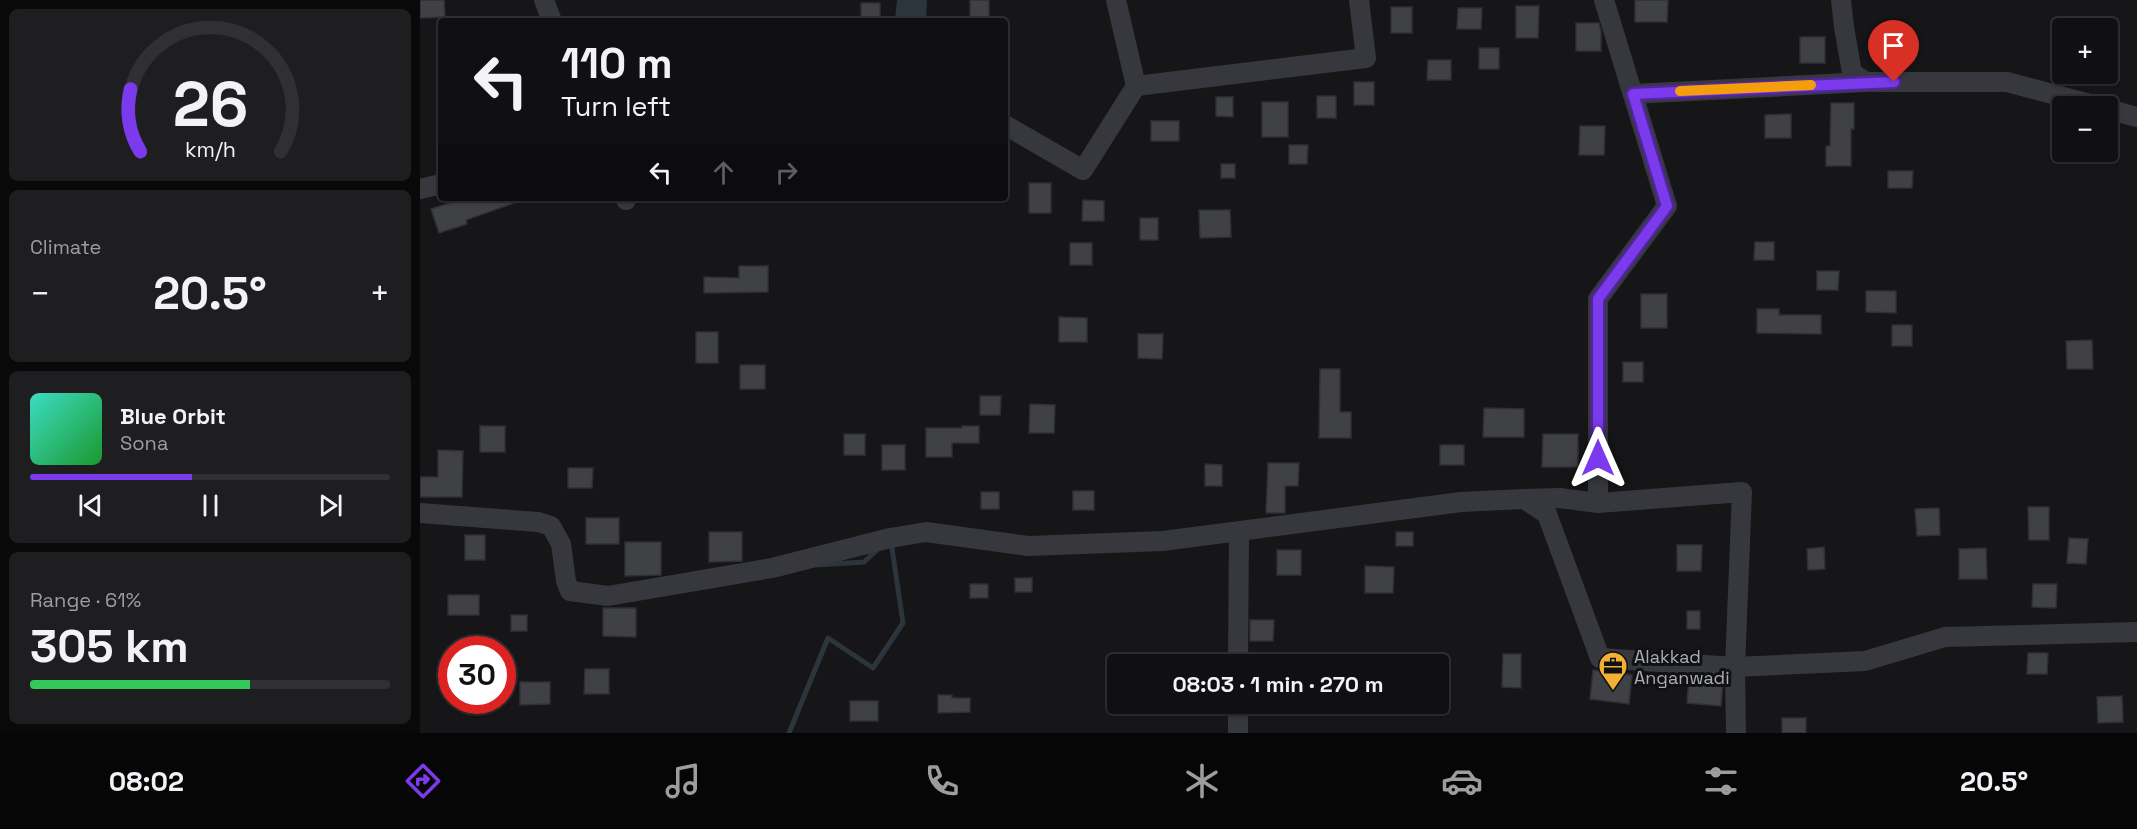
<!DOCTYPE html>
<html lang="en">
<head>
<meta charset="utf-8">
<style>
  :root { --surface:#101012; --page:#1e1e20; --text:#f1f3f6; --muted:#9c9d9f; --line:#303032; --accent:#7c3aed }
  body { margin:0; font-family:"Space Grotesk",sans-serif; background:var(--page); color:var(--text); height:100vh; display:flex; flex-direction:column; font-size:22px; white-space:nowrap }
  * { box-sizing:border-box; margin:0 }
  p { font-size:20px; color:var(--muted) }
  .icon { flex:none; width:33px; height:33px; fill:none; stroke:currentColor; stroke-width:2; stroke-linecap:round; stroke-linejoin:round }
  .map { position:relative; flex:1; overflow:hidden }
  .sheet { display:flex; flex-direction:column; gap:9px; padding:9px; background:#09090a; width:420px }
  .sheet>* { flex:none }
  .guide { position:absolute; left:18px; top:18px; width:570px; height:183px; border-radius:6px; box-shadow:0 2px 4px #0004,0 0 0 2px var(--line); background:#101012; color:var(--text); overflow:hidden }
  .buttons { position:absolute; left:1632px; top:18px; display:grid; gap:12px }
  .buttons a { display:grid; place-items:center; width:66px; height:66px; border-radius:6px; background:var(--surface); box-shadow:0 2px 4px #0004,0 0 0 2px var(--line); font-size:30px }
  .speed { position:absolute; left:18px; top:636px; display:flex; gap:12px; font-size:30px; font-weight:700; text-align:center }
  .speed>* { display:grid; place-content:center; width:78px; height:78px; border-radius:50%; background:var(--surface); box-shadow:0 2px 4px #0004,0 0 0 2px var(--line); line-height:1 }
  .speed .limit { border:9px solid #d22; background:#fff; color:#111 }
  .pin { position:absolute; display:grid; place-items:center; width:51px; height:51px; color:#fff; margin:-62px -26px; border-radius:50% 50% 50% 0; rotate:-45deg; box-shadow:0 0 6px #0007 }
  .pin .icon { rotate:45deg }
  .me { position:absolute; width:66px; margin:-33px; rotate:0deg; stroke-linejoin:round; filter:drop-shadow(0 0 4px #0008) }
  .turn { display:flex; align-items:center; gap:21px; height:126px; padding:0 24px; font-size:27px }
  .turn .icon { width:78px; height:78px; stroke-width:2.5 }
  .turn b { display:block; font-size:42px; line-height:51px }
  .lanes { display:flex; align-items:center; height:57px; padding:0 24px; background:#0003; justify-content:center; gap:30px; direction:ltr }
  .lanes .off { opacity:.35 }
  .big { font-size:45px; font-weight:700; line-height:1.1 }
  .sheet .widget { flex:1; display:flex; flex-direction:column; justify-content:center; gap:9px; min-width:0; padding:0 21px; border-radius:9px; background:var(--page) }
  .sheet .dial { align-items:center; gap:0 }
  .dial svg { height:156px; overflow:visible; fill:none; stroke:var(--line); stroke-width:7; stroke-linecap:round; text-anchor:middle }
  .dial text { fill:var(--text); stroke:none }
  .song { display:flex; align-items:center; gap:18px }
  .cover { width:72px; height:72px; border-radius:9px; background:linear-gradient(135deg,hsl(170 70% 55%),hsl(130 70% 35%)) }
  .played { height:6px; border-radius:3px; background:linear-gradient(90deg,var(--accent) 45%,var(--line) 45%) }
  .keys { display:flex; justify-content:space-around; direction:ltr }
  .heat { display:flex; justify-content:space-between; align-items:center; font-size:33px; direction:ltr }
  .charge { height:9px; border-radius:4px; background:linear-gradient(90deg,#34c759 61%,var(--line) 0) }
  .trip { position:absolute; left:687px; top:654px; width:342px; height:60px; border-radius:6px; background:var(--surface); box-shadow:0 2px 4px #0004,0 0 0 2px var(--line); font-weight:700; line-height:60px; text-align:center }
  .tabs { display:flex; height:96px; justify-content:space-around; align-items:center; background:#060607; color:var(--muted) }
  .tabs .icon { width:42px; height:42px }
  .tabs .selected { color:var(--accent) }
  .tabs b { font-size:27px; color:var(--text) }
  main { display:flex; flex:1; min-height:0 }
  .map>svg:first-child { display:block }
</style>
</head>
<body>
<main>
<section class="sheet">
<div class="widget dial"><svg viewBox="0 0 100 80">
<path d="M14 69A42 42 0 1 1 86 69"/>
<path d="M14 69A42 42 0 0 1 9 37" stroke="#7c3aed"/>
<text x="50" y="56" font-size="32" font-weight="700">26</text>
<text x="50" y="72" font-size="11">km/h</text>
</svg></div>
<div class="widget"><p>Climate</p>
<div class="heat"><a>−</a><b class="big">20.5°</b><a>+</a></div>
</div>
<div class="widget">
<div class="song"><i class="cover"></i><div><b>Blue Orbit</b><p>Sona</p></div></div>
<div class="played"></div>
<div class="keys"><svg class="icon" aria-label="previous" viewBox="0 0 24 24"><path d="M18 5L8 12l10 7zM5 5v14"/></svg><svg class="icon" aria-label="pause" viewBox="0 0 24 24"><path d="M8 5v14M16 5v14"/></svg><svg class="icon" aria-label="next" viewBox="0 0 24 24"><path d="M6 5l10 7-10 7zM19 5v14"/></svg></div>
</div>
<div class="widget"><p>Range · 61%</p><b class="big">305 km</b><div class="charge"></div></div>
</section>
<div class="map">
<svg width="1717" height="733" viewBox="0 0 1717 733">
  <rect width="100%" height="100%" fill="#161618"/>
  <!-- water -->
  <polygon fill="#2c353c" points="477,0 507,0 506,21 475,20"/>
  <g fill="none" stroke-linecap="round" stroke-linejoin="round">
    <!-- stream -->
    <g stroke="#2c353c" stroke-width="5">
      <polyline points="397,565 444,562 459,548"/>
      <polyline points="369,733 408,638 453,668 483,623 471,541"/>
    </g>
  </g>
  <!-- building -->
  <g fill="#404145" stroke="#303034" stroke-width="1.5">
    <polygon points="0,0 24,0 25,17 0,18"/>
    <rect x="550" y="0" width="19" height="21"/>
    <polygon points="1215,0 1248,0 1247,22 1215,22"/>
    <rect x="441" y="3" width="19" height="18"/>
    <polygon points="1096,6 1119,6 1118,38 1096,38"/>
    <rect x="971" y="7" width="21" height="26"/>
    <polygon points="1038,8 1062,8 1061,29 1037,29"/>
    <polygon points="1156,23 1179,23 1181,31 1181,51 1156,51"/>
    <rect x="1380" y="37" width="25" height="26"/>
    <rect x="1059" y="48" width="20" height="21"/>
    <polygon points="1008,60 1031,60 1031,80 1007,80"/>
    <rect x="934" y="82" width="20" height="23"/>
    <rect x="897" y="96" width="19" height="22"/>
    <polygon points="796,97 813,97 813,117 796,116"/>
    <rect x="842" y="102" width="26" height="35"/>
    <polygon points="1411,103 1434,103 1434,129 1431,129 1431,166 1406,166 1406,146 1410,146"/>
    <polygon points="1371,114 1371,138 1345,138 1345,115"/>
    <rect x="731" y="121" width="28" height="20"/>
    <polygon points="1160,126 1185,126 1184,155 1159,155"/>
    <polygon points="869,145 888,145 887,164 869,164"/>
    <rect x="801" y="164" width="14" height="14"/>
    <polygon points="1468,171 1493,171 1492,188 1468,188"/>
    <rect x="609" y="183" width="22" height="30"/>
    <polygon points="45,198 102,198 103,200 46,220 47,224 19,233 11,209"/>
    <polygon points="663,200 684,201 684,221 662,221"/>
    <polygon points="779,210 810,210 811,237 780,238"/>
    <rect x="720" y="218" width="18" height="22"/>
    <polygon points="1335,242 1354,242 1354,260 1334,260"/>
    <rect x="650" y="243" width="22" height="22"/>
    <polygon points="319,266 348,266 348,292 284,293 284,277 319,278"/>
    <polygon points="1397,271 1419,271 1418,290 1397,290"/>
    <polygon points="1446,291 1476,291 1476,313 1446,312"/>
    <rect x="1221" y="294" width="26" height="34"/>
    <polygon points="1337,309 1359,309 1359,315 1401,315 1401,334 1337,333"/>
    <polygon points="639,317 667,318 667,342 639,342"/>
    <rect x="1472" y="325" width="20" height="21"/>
    <rect x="276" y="332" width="22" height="31"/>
    <polygon points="718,334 743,334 742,359 718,358"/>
    <polygon points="1672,340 1673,369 1647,369 1646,341"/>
    <rect x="1203" y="362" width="20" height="20"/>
    <rect x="320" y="365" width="25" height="24"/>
    <polygon points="900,369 920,369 920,412 931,412 931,438 899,438"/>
    <polygon points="560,396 581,396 580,415 560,415"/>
    <polygon points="610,404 635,405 634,433 609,433"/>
    <polygon points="1064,408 1104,409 1104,437 1063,437"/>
    <rect x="60" y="426" width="25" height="26"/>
    <polygon points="542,426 559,426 559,443 532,443 532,457 506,457 506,428 542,428"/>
    <rect x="424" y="434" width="21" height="21"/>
    <polygon points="1123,434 1158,434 1158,467 1122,467"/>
    <rect x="462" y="445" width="23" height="25"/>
    <rect x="1020" y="445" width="24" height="20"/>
    <polygon points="18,450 43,451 42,497 0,497 0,477 18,477"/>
    <polygon points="848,463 879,463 878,486 865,486 865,513 846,513"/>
    <polygon points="785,464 802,465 802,486 785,486"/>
    <polygon points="148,468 173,468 172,488 148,488"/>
    <rect x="653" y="491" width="21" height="19"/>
    <rect x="561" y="492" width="18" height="17"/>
    <polygon points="1608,507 1629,507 1629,540 1609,540"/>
    <polygon points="1519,508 1520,535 1497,536 1495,509"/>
    <rect x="166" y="518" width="33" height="26"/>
    <polygon points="289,532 322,532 322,561 289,562"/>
    <rect x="976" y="532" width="17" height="14"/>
    <rect x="45" y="535" width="20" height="25"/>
    <polygon points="1649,538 1668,539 1666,564 1647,563"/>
    <polygon points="205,542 241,542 241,575 205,576"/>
    <polygon points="1257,545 1282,545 1281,571 1257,571"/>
    <polygon points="1404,547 1405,569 1388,570 1387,549"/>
    <polygon points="1566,548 1567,579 1539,579 1539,549"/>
    <rect x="857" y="550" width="24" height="25"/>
    <polygon points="945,566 974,567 973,593 945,593"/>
    <rect x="595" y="578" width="17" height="14"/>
    <rect x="550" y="584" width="18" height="14"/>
    <polygon points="1613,584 1637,584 1636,608 1612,607"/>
    <rect x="28" y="595" width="31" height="20"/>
    <polygon points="183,608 216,608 216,637 183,636"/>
    <rect x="1267" y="611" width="13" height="18"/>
    <rect x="91" y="615" width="16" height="16"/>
    <polygon points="830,620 854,620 853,641 830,641"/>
    <polygon points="1608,653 1628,653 1627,674 1607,674"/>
    <polygon points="1083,654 1101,654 1101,688 1082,687"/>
    <polygon points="165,669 189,669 189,694 164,694"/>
    <polygon points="1173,670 1212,675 1209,704 1170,699"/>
    <polygon points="1269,677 1303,680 1301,706 1267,703"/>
    <polygon points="100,682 130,682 130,704 100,705"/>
    <polygon points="518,695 532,695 532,698 550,698 550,712 518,713"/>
    <polygon points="1702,696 1703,722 1678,723 1677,697"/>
    <rect x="430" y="701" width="28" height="20"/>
    <rect x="1362" y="718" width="24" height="15"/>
  </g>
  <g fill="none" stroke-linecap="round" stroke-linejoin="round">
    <!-- street -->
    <g stroke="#37383d" stroke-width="20">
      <polyline points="124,0 132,21"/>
      <polyline points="1184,0 1247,206 1178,299 1178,503 1322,492 1315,667 1316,733"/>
      <polyline points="1421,0 1424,27 1432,73 1446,82 1587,82 1677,106"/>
      <polyline points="716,86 946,58 939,0"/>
      <polyline points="1213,94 1446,82"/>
      <polyline points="1688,109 1717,117"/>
      <polyline points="585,125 663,170 716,86 696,0"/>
      <polyline points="0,189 21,184"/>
      <polyline points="205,198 206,200"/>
      <polyline points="1104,499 1140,498 1178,503"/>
      <polyline points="0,513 118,522 131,526 141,544 146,581 150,591 188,596 352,568 470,538 506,532 608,546 743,541 1041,502 1104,499 1127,514 1180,658 1315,667 1445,661 1525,637 1717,632"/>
      <polyline points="818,664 819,532"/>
      <polyline points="818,733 818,704"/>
    </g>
  </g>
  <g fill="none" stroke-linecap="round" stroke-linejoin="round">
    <!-- route casing -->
    <g stroke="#51269a" stroke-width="15">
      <polyline id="route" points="1178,458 1178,299 1247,206 1213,94 1474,82"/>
    </g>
    <!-- route -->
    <use href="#route" stroke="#7c3aed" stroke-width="10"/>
    <!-- slow -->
    <polyline stroke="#f59e0b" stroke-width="10" points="1260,91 1391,85"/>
  </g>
  <!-- icons -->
  <defs>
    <g id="office-pin" transform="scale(1.5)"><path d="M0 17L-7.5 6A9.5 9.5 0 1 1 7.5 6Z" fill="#f2b134" stroke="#111113"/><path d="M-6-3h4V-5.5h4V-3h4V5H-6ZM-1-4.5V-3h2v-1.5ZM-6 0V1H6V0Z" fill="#111"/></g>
  </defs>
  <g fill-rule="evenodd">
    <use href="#office-pin" x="1193" y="666"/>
  </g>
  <g text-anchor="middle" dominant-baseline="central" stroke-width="6" stroke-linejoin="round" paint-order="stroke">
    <!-- poi labels -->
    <g font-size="18" fill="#a8adb8" stroke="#111113" text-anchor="start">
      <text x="1214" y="656">Alakkad<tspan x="1214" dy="21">Anganwadi</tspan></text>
    </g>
  </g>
</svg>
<div class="buttons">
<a>+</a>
<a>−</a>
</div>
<div class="speed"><div class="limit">30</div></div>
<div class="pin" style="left:1474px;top:82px;background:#d93025"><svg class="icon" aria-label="arrive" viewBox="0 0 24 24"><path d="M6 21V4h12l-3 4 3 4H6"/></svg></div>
<svg class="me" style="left:1178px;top:458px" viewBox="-20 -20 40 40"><path d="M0-17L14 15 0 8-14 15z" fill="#7c3aed" stroke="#fff" stroke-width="4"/></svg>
<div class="trip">08:03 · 1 min · 270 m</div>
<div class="guide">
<div class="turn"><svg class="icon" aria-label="left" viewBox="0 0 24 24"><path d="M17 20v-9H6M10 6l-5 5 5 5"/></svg><div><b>110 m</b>Turn left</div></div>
<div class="lanes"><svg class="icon" aria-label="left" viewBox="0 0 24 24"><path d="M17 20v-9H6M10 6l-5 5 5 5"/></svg><svg class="icon off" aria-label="ahead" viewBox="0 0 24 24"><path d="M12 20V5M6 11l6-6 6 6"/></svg><svg class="icon off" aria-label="right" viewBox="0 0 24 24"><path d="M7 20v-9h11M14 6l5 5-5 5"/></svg></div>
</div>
</div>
</main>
<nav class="tabs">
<b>08:02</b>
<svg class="icon selected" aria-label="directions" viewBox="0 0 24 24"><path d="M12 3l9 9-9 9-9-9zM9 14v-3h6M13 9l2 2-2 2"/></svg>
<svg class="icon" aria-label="music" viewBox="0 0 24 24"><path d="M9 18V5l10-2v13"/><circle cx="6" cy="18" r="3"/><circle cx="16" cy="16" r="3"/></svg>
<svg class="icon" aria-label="phone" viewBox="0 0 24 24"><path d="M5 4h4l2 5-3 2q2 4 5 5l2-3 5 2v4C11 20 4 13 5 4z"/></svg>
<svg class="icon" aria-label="climate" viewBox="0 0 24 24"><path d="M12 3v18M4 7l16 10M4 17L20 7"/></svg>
<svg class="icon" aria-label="car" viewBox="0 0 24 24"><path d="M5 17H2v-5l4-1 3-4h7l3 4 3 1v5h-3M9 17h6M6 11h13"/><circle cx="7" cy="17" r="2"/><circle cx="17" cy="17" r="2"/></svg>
<svg class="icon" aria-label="filters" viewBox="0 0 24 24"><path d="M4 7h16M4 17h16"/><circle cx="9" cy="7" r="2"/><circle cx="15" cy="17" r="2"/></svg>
<b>20.5°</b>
</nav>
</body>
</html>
